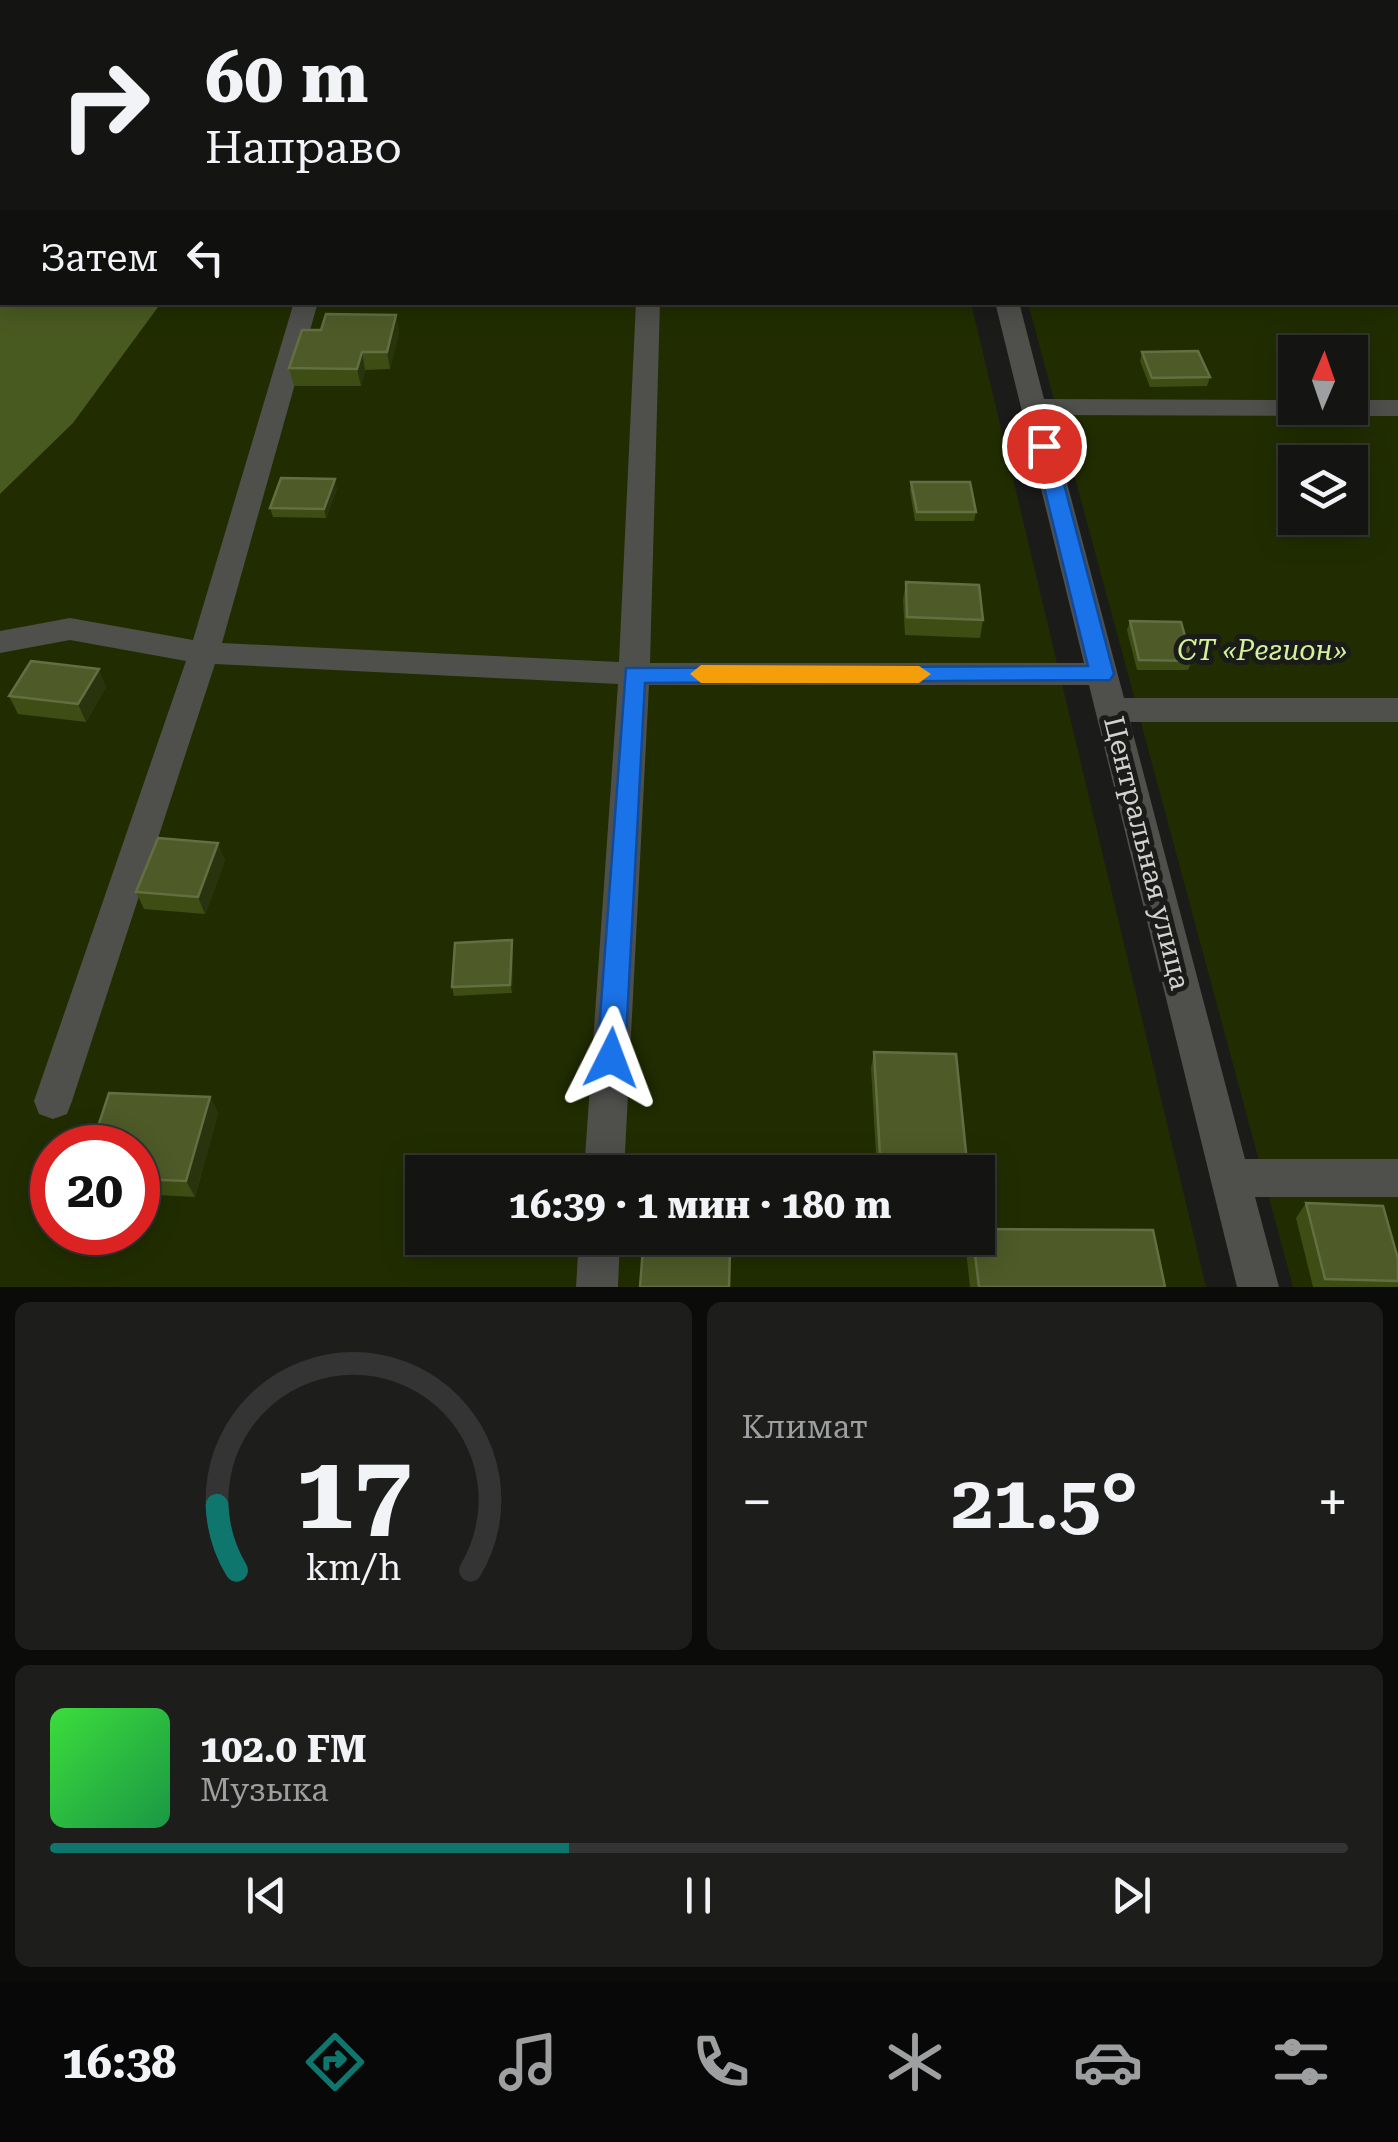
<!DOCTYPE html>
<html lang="ru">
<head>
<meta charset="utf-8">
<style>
  :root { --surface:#141513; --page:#1d1e1c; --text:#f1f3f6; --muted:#9d9fa0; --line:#333433; --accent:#0f766e }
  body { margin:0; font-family:"Roboto Serif",serif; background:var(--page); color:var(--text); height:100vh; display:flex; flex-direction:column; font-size:38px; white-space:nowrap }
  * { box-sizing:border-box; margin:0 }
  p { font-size:32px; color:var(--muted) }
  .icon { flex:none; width:55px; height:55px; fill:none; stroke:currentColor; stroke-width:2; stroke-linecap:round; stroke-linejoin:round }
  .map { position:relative; height:1287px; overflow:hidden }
  .drawer { display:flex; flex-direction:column; gap:15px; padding:15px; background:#0b0c0a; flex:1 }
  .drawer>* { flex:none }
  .guide { position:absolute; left:0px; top:0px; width:1400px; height:305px; box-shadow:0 5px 25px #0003,0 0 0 2px var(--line); background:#141513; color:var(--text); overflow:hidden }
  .needle { width:65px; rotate:2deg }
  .buttons { position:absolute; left:1278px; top:335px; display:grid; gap:20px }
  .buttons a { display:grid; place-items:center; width:90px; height:90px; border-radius:0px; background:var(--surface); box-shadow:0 5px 25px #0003,0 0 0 2px var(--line); font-size:50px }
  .speed { position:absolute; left:30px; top:1125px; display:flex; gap:20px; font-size:50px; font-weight:700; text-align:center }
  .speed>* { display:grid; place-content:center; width:130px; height:130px; border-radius:50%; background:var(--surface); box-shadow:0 5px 25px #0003,0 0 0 2px var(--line); line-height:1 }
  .speed .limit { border:15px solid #d22; background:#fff; color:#111 }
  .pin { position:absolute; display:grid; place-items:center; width:85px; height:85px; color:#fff; margin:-42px; border:5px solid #fff; border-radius:50%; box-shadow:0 2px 10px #0007 }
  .me { position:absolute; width:110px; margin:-55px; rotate:3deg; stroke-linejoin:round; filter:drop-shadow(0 0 8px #0008) }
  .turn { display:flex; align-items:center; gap:35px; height:210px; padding:0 40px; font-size:45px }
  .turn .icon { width:130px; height:130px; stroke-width:2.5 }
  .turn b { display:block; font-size:70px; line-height:85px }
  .then { display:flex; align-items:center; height:95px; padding:0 40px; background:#0003; gap:20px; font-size:38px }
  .big { font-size:75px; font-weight:700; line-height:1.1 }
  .drawer .card { flex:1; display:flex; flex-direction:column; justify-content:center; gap:15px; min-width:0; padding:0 35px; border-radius:15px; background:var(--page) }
  .drawer .dial { align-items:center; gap:0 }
  .dial svg { height:260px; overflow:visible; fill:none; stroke:var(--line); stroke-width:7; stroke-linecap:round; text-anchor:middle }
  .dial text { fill:var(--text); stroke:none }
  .song { display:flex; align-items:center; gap:30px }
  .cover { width:120px; height:120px; border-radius:15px; background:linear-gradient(135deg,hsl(120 70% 55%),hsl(140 70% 35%)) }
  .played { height:10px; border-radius:5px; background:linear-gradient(90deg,var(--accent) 40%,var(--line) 40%) }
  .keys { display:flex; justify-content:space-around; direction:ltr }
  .heat { display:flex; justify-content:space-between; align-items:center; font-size:55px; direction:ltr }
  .drawer .tiles { flex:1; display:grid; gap:15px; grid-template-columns:1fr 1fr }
  .card:last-child { grid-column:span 2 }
  .trip { position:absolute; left:405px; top:1155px; width:590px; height:100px; border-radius:0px; background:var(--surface); box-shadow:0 5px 25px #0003,0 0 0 2px var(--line); font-weight:700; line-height:100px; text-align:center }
  .tab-bar { display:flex; height:160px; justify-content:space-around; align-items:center; background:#080808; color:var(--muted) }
  .tab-bar .icon { width:70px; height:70px }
  .tab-bar .on { color:var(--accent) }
  .tab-bar b { font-size:45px; color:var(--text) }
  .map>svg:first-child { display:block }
</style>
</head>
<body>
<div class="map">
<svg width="1398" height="1287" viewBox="0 0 1398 1287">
  <rect width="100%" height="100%" fill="#1b1c19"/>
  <!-- green -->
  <g fill="#212d00" fill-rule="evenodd">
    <polygon points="234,0 842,0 850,2 231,2"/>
    <path d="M1398 102V1287H1293L1028 303 1398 302ZM1295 352H1350V408H1295ZM1295 462H1350V518H1295Z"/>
    <path d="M161 303H971L1206 1287H0V494L73 423ZM52 1148H138V1232H52ZM422 1172H978V1238H422Z"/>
  </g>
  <!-- forest -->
  <polygon fill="#495a21" points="0,0 234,0 2,2 2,302 161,303 73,423 0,494"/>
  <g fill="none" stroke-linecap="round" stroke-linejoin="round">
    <!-- minor -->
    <g fill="#4f504c" fill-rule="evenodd">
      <rect x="651" y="0" width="18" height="2"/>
      <polygon points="878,0 907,0 908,2 880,2"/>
      <polygon points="1077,0 1108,0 1109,2 1079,2"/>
      <polygon points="294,302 318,302 222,643 619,662 636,302 660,302 650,663 1084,663 995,302 1019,302 1044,399 1295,400 1295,408 1350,408 1350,400 1398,400 1398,416 1049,415 1124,698 1398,698 1398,722 1130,722 1245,1159 1398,1159 1398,1197 1255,1197 1279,1287 1237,1287 1089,685 649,685 624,1172 584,1172 618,684 215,664 72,1101 67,1114 53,1119 39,1114 34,1101 186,661 70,640 0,653 0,631 70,618 193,640"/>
      <polygon points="579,1238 620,1238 618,1287 576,1287"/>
    </g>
  </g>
  <!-- wall -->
  <g fill="#3e4d13">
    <polygon points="396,315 399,332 390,369 365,370 361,386 294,386 289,368 321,330"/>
    <polygon points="1142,352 1210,377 1207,386 1150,387 1140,361"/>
    <polygon points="911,482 976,512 974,521 915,521 910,491"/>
    <polygon points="337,488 326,518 273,517 270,508"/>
    <polygon points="906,582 983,620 980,638 905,635 903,600"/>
    <polygon points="1130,621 1192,661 1188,670 1137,670 1127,630"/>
    <polygon points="106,687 86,722 18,714 9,696"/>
    <polygon points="225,860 205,914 144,909 136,892"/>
    <polygon points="512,940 513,949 512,993 454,996 452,987"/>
    <polygon points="874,1052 968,1172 877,1172 871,1068"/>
    <polygon points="210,1097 218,1113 195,1197 138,1194 138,1148"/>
    <polygon points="1306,1203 1398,1259 1398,1287 1313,1287 1296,1218"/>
    <polygon points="970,1238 978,1238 1165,1287 970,1287 966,1250"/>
  </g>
  <!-- shaded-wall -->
  <g fill="#29330d">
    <polygon points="396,315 399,332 390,369 387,352"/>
    <polygon points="362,352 365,370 361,386 357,369"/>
    <polygon points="335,479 337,488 326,518 324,509"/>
    <polygon points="99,669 106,687 86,722 78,704"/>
    <polygon points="218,843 225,860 205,914 198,897"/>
    <polygon points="512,940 513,949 512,993 510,985"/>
    <polygon points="210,1097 218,1113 195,1197 186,1181"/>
  </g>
  <!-- building -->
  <g fill="#4e5b28" stroke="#636e42" stroke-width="2.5">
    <polygon points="326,314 396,315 387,352 362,352 357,369 289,368 302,330 321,330"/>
    <polygon points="1198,351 1210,377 1152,378 1142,352"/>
    <polygon points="281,478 335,479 324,509 270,508"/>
    <polygon points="911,482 970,482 976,512 917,512"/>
    <polygon points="906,582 979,585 983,620 907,617"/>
    <polygon points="1130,621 1181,622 1192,661 1139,660"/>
    <polygon points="31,661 99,669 78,704 9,696"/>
    <polygon points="158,838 218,843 198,897 136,892"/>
    <polygon points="512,940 510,985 452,987 455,943"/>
    <polygon points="874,1052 956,1054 968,1172 881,1172"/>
    <polygon points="109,1093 210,1097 186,1181 138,1179 138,1148 91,1148"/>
    <polygon points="1306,1203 1383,1206 1398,1259 1398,1281 1325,1279"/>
    <polygon points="978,1229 1153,1230 1165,1287 979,1287 973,1238 978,1238"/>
    <polygon points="643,1248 730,1251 729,1287 640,1287"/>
  </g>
  <!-- route -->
  <polygon fill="#1a73e8" stroke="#114b97" stroke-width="2.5" points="1044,439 1054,446 1114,674 1110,680 645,683 625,1058 621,1067 611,1071 601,1067 597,1058 626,668 1088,666 1034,446"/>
  <!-- slow -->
  <polygon fill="#f59e0b" points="701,665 919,666 931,674 919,683 701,683 690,674"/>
  <g text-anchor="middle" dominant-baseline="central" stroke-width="10" stroke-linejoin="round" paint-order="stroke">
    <!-- park labels -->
    <g font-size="28" font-style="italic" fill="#d4f19b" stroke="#1b1c19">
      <text x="1262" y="650">СТ «Регион»</text>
    </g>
    <!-- street labels -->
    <g font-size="28" fill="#d2d3d0" stroke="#1b1c19">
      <text transform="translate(1147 853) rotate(76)">Центральная улица</text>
    </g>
  </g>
</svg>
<div class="buttons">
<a><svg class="needle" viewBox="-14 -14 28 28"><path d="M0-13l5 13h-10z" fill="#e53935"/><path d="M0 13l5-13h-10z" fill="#9d9fa0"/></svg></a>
<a><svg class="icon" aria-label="layers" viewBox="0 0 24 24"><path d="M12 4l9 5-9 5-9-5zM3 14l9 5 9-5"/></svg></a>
</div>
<div class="speed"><div class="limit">20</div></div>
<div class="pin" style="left:1044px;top:446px;background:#d93025"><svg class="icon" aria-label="arrive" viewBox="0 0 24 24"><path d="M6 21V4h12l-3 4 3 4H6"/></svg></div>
<svg class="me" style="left:611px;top:1058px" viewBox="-20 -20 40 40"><path d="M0-17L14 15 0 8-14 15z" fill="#1a73e8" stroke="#fff" stroke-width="4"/></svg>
<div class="trip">16:39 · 1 мин · 180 m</div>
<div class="guide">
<div class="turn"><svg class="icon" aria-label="right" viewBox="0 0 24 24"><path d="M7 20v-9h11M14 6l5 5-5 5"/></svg><div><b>60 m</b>Направо</div></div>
<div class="then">Затем<svg class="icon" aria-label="left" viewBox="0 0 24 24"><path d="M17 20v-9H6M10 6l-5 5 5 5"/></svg></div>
</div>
</div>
<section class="drawer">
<div class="tiles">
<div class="card dial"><svg viewBox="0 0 100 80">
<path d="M14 69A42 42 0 1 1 86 69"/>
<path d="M14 69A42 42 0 0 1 8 49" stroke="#0f766e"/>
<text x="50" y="56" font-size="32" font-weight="700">17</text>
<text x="50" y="72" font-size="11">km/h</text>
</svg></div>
<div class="card"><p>Климат</p>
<div class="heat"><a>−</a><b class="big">21.5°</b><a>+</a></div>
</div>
<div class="card">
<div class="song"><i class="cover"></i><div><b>102.0 FM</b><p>Музыка</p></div></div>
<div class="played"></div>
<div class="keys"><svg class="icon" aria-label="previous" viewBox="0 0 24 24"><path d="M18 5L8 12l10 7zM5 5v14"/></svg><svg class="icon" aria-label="pause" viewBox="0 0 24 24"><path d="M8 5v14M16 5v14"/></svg><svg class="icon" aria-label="next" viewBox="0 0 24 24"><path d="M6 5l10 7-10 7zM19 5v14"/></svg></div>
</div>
</div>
</section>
<nav class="tab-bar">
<b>16:38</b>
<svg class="icon on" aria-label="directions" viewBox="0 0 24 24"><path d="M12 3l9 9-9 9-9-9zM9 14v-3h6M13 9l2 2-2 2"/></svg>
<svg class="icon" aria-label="music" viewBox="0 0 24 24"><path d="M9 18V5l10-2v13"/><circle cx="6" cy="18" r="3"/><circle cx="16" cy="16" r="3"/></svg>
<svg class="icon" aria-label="phone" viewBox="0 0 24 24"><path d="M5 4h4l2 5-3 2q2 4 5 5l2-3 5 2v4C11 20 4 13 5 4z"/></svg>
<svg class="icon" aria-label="climate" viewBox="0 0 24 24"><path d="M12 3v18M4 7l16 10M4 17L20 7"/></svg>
<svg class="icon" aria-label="car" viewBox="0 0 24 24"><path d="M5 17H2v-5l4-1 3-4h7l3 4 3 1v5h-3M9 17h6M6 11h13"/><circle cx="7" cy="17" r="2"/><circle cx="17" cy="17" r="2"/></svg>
<svg class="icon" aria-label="filters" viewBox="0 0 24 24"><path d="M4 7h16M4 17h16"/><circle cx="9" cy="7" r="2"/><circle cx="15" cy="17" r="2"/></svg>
</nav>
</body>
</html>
